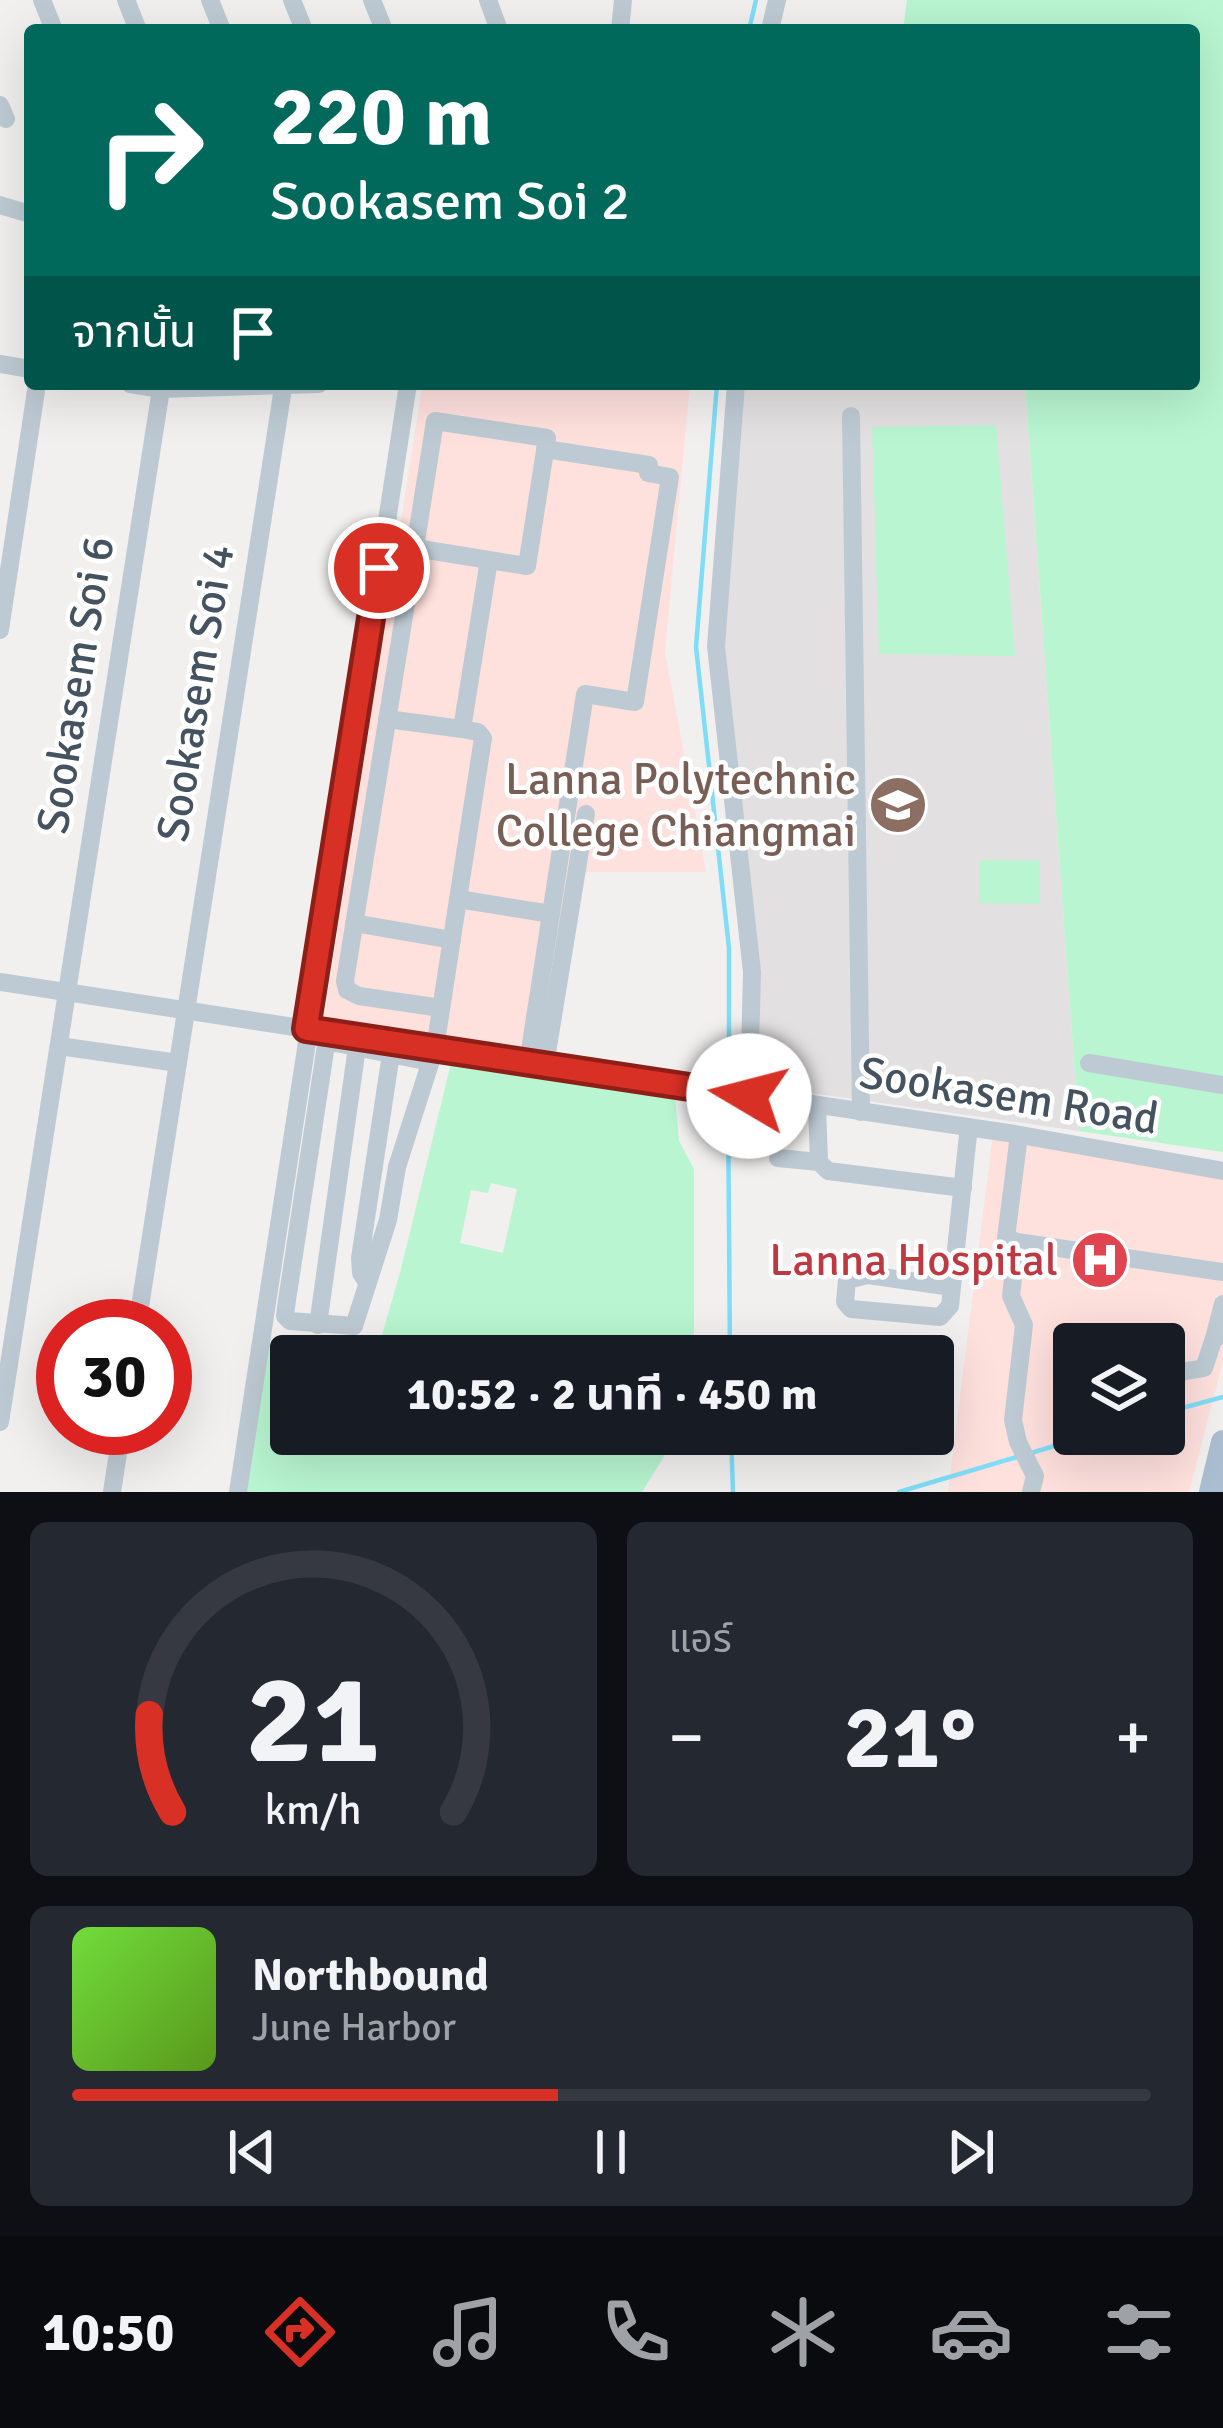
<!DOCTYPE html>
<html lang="th">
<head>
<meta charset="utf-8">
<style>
  :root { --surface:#171b24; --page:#242831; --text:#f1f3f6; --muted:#9ea1a6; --line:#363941; --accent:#d93025 }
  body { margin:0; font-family:Signika,"Noto Sans Thai",sans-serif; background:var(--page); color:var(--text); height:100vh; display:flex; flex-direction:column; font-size:45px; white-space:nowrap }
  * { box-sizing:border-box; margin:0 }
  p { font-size:39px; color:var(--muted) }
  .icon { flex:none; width:66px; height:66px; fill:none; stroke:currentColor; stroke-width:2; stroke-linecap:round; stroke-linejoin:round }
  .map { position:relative; height:1492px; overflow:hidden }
  .side { display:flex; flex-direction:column; gap:30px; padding:30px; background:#0d0f14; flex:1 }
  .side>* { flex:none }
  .banner { position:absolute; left:24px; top:24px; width:1176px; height:366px; border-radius:12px; box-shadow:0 12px 48px #0002; background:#00695c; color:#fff; overflow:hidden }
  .fabs { position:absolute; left:1053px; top:1323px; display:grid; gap:24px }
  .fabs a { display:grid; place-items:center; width:132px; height:132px; border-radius:12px; background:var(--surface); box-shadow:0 12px 48px #0002; font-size:60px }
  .speed { position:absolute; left:36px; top:1299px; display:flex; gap:24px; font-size:60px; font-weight:700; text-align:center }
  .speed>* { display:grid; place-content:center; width:156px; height:156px; border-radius:50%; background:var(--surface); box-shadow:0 12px 48px #0002; line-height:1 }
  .speed .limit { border:18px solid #d22; background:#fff; color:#111 }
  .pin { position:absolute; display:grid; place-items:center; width:102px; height:102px; color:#fff; margin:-51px; border:6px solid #fff; border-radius:50%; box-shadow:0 3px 12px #0007 }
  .me { position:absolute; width:132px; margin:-66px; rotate:278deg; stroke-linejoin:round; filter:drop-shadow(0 0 9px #0008) }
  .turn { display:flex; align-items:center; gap:42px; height:252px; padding:0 48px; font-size:54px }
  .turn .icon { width:156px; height:156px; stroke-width:2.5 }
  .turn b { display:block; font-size:84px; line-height:102px }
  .then { display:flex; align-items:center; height:114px; padding:0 48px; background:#0003; gap:24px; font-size:45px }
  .big { font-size:90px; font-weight:700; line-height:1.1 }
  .side .tile { flex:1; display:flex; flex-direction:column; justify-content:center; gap:18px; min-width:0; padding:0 42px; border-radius:18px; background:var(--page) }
  .side .dial { align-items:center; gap:0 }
  .dial svg { height:312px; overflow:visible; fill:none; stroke:var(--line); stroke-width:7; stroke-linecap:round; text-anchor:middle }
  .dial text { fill:var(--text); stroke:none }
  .song { display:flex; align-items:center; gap:36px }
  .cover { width:144px; height:144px; border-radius:18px; background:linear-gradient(135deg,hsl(100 70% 55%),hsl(90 70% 35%)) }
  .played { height:12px; border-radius:6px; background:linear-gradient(90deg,var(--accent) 45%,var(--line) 45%) }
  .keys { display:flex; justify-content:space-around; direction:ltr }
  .heat { display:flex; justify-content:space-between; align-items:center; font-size:66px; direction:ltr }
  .side .tiles { flex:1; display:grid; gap:30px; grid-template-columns:1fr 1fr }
  .tile:last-child { grid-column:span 2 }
  .trip { position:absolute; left:270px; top:1335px; width:684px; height:120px; border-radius:12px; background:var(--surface); box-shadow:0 12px 48px #0002; font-weight:700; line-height:120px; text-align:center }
  .tab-bar { display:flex; height:192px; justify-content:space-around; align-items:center; background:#090b0e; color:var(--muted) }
  .tab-bar .icon { width:84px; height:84px }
  .tab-bar .on { color:var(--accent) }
  .tab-bar b { font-size:54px; color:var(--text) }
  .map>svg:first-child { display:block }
</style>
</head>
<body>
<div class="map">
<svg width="1223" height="1492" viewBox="0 0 1223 1492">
  <rect width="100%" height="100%" fill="#f2efef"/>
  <!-- education -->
  <polygon fill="#e3e0e1" points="745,384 1025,384 1079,1131 761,1086 759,974 721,635"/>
  <!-- medical -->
  <g fill="#fee0dd" fill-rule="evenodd">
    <polygon points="456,384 690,384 665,651 706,872 581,872 551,1056 324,1021 422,387"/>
    <path d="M993 1135 1223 1177V1361L1189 1492H948ZM1074 1344H1164V1434H1074Z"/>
  </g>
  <!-- green -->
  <g fill="#b8f5d0" fill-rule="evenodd">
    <polygon points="907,0 1223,0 1223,1152 1079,1131 1025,384 1194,384 1194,30 903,30"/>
    <polygon points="996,425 1015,656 879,654 872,427"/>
    <polygon points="979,860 1040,861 1040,904 979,903"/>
    <path d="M451 1063 675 1095 679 1141 694 1169V1356H376L401 1269ZM491 1183 517 1189 503 1253 460 1243 471 1190 488 1193Z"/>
    <polygon points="267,1342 350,1356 291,1356 291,1434 678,1434 642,1492 247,1492"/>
  </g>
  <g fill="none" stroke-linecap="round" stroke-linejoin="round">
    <!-- stream -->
    <g stroke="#80ddf7" stroke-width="4.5">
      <polyline points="749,30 756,0"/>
      <polyline points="717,384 696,647 729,948 729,1086"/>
      <polyline points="728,1098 730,1356"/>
      <polyline points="1164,1413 1223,1397"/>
      <polyline points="731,1434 733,1492"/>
      <polyline points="1031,1453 1094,1434"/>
      <polyline points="899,1492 1020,1456"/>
    </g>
    <!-- minor -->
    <g stroke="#becad3" stroke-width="18">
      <polyline points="42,0 54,30"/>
      <polyline points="126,0 138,30"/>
      <polyline points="210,0 222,30"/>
      <polyline points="292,0 304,30"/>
      <polyline points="372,0 384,30"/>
      <polyline points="488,0 499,30"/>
      <polyline points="620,30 623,0"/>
      <polyline points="770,30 777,0"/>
      <polyline points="0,105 6,119"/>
      <polyline points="0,205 30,214"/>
      <polyline points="0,364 30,369"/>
      <polyline points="130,384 161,389 319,384"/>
      <polyline points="736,384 716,646 752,972 749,1096"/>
      <polyline points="851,416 861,1112"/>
      <polyline points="415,548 345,981 347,990 359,996 441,1008"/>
      <polyline points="0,630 37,384"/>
      <polyline points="387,719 462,729"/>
      <polyline points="458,899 551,914"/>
      <polyline points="354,923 452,940"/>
      <polyline points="0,982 347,1035"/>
      <polyline points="374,1039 1015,1134 1223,1171"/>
      <polyline points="59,1046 178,1063"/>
      <polyline points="430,1062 336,1043 326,1045 286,1307 285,1316 290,1321 354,1326 388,1220 397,1167 435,1048 483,738 478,732 462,729 489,560 415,548 435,421 547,438 527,566 489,560"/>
      <polyline points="528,1063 585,694 635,702 670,477 648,473 649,465 545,449"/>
      <polyline points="1089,1063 1223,1085"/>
      <polyline points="545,1065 586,814"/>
      <polyline points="817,1106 819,1162 828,1171 963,1188"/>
      <polyline points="1019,1135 1006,1238 1017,1242 1011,1296 1024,1325 1013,1420 1018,1442 1035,1476 1031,1492"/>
      <polyline points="778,1158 819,1162"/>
      <polyline points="1017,1242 1223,1272"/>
      <polyline points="366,1281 361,1273 360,1258 391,1054"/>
      <polyline points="952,1287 868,1275 847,1280 845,1302 851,1309 940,1317 950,1306 967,1144 969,1128"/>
      <polyline points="318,1325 357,1047"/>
      <polyline points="137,1326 283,388"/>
      <polyline points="1214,1338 1223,1304"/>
      <polyline points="1164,1375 1204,1368 1214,1338 1223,1335"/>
      <polyline points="0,1422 161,389"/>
      <polyline points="112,1492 122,1428"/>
      <polyline points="238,1492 408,384"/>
    </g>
    <!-- major -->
    <polyline stroke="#abbed1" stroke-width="24" points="1211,1492 1223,1442"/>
  </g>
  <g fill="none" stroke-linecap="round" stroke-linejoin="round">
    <!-- route casing -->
    <g stroke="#8d1f18" stroke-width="30">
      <polyline id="route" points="379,568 306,1029 749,1096"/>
    </g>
    <!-- route -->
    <use href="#route" stroke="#d93025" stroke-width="21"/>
  </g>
  <!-- icons -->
  <defs>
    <g id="university-disc" transform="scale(3)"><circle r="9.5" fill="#8d6e63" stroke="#fff"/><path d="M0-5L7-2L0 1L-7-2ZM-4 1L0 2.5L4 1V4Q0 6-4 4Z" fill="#fff"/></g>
    <g id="hospital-disc" transform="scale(3)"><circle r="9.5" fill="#e0444e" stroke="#fff"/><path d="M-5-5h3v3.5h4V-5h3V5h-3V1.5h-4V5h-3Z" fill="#fff"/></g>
  </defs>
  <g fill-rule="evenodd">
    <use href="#university-disc" x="898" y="805"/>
    <use href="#hospital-disc" x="1100" y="1260"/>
  </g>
  <g text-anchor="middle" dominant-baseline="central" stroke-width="9" stroke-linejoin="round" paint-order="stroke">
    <!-- street labels -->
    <g font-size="45" fill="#45525f" stroke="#fff">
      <text transform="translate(76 685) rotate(-81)">Sookasem Soi 6</text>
      <text transform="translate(196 693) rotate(-81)">Sookasem Soi 4</text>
      <text transform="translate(1009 1096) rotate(9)">Sookasem Road</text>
    </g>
    <!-- education labels -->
    <g font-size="45" fill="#785e54" stroke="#fff" text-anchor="end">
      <text x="856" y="779">Lanna Polytechnic<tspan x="856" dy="52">College Chiangmai</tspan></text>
    </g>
    <!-- health labels -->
    <g font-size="45" fill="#be3a42" stroke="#fff" text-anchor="end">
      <text x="1058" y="1260">Lanna Hospital</text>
    </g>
  </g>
</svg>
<div class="fabs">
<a><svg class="icon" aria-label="layers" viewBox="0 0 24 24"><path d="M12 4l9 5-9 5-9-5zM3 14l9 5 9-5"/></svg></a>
</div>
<div class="speed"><div class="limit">30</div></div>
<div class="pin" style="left:379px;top:568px;background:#d93025"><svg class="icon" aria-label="arrive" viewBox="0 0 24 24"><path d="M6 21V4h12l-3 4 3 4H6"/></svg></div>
<svg class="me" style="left:749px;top:1096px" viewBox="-20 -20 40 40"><circle r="19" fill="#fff"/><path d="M0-13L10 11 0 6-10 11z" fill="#d93025"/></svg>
<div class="trip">10:52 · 2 นาที · 450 m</div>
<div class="banner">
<div class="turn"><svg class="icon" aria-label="right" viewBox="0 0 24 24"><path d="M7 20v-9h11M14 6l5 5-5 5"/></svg><div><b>220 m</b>Sookasem Soi 2</div></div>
<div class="then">จากนั้น<svg class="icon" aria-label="arrive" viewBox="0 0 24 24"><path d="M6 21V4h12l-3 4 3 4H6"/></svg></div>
</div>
</div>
<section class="side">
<div class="tiles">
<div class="tile dial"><svg viewBox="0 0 100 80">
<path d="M14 69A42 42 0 1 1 86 69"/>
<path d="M14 69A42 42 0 0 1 8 44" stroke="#d93025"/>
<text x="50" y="56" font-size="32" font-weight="700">21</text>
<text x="50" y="72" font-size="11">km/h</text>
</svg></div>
<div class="tile"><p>แอร์</p>
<div class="heat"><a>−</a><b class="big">21°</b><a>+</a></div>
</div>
<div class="tile">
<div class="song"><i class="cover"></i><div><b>Northbound</b><p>June Harbor</p></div></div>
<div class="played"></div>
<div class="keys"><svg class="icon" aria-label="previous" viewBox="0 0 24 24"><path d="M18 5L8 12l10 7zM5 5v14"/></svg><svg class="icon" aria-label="pause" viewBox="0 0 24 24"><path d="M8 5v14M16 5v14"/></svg><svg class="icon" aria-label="next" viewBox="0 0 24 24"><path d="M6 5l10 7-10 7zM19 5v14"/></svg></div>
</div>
</div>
</section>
<nav class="tab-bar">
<b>10:50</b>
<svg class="icon on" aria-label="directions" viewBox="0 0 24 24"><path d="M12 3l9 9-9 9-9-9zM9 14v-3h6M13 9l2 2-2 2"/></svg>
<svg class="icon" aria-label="music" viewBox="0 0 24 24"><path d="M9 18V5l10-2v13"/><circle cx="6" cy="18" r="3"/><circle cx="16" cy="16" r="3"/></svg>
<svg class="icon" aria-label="phone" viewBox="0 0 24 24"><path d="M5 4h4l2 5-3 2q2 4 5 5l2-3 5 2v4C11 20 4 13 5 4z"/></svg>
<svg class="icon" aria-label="climate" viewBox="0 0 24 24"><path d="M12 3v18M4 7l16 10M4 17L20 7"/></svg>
<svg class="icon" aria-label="car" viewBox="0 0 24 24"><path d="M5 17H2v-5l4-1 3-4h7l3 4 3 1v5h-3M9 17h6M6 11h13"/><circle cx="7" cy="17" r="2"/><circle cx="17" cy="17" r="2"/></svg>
<svg class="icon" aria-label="filters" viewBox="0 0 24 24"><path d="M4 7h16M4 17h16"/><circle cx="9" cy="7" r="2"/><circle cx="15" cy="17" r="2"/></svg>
</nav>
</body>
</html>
